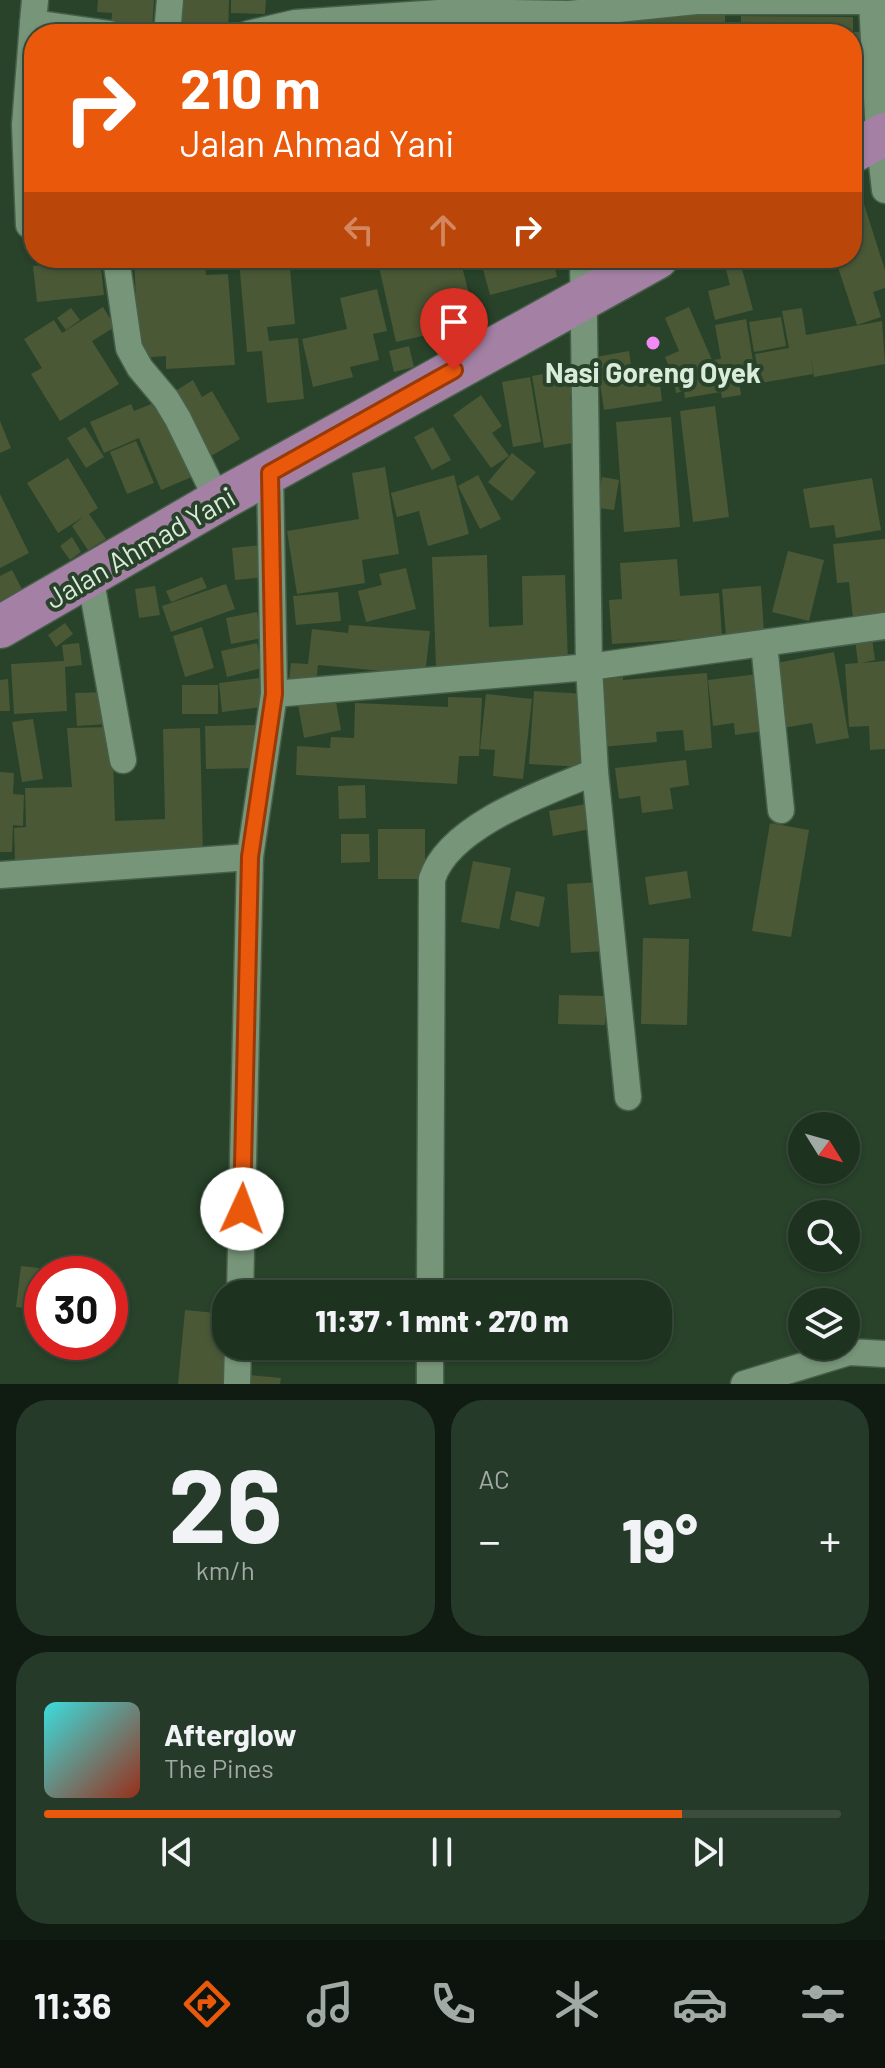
<!DOCTYPE html>
<html lang="id">
<head>
<meta charset="utf-8">
<style>
  :root { --surface:#1e3220; --page:#263a29; --text:#f1f3f6; --muted:#a1aaa5; --line:#3c4d3e; --accent:#ea580c }
  body { margin:0; font-family:Barlow,sans-serif; background:var(--page); color:var(--text); height:100vh; display:flex; flex-direction:column; font-size:30px; white-space:nowrap }
  * { box-sizing:border-box; margin:0 }
  p { font-size:26px; color:var(--muted) }
  .icon { flex:none; width:44px; height:44px; fill:none; stroke:currentColor; stroke-width:2; stroke-linecap:round; stroke-linejoin:round }
  .map { position:relative; height:1384px; overflow:hidden }
  .drawer { display:flex; flex-direction:column; gap:16px; padding:16px; background:#101c12; flex:1 }
  .drawer>* { flex:none }
  .banner { position:absolute; left:24px; top:24px; width:838px; height:244px; border-radius:32px; box-shadow:0 2px 6px #0004,0 0 0 2px var(--line); background:#ea580c; color:#fff; overflow:hidden }
  .needle { width:52px; rotate:127deg }
  .tools { position:absolute; left:788px; top:1112px; display:grid; gap:16px }
  .tools a { display:grid; place-items:center; width:72px; height:72px; border-radius:50%; background:var(--surface); box-shadow:0 2px 6px #0004,0 0 0 2px var(--line); font-size:40px }
  .speed { position:absolute; left:24px; top:1256px; display:flex; gap:16px; font-size:40px; font-weight:700; text-align:center }
  .speed>* { display:grid; place-content:center; width:104px; height:104px; border-radius:50%; background:var(--surface); box-shadow:0 2px 6px #0004,0 0 0 2px var(--line); line-height:1 }
  .speed .limit { border:12px solid #d22; background:#fff; color:#111 }
  .pin { position:absolute; display:grid; place-items:center; width:68px; height:68px; color:#fff; margin:-82px -34px; border-radius:50% 50% 50% 0; rotate:-45deg; box-shadow:0 0 8px #0007 }
  .pin .icon { rotate:45deg }
  .me { position:absolute; width:88px; margin:-44px; rotate:2deg; stroke-linejoin:round; filter:drop-shadow(0 0 6px #0008) }
  .turn { display:flex; align-items:center; gap:28px; height:168px; padding:0 24px; font-size:36px }
  .turn .icon { width:104px; height:104px; stroke-width:2.5 }
  .turn b { display:block; font-size:56px; line-height:68px }
  .lanes { display:flex; align-items:center; height:76px; padding:0 24px; background:#0003; justify-content:center; gap:40px; direction:ltr }
  .lanes .off { opacity:.35 }
  .big { font-size:60px; font-weight:800; line-height:1.1 }
  .drawer .card { flex:1; display:flex; flex-direction:column; justify-content:center; gap:12px; min-width:0; padding:0 28px; border-radius:32px; background:var(--page) }
  .drawer .dial { align-items:center; gap:0 }
  .dial b { font-size:104px; line-height:1 }
  .song { display:flex; align-items:center; gap:24px }
  .cover { width:96px; height:96px; border-radius:12px; background:linear-gradient(135deg,hsl(180 70% 55%),hsl(10 70% 35%)) }
  .played { height:8px; border-radius:4px; background:linear-gradient(90deg,var(--accent) 80%,var(--line) 80%) }
  .keys { display:flex; justify-content:space-around; direction:ltr }
  .heat { display:flex; justify-content:space-between; align-items:center; font-size:44px; direction:ltr }
  .drawer .tiles { flex:1; display:grid; gap:16px; grid-template-columns:1fr 1fr }
  .card:last-child { grid-column:span 2 }
  .trip { position:absolute; left:212px; top:1280px; width:460px; height:80px; border-radius:32px; background:var(--surface); box-shadow:0 2px 6px #0004,0 0 0 2px var(--line); font-weight:800; line-height:80px; text-align:center }
  .tabs { display:flex; height:128px; justify-content:space-around; align-items:center; background:#0c140d; color:var(--muted) }
  .tabs .icon { width:56px; height:56px }
  .tabs .current { color:var(--accent) }
  .tabs b { font-size:36px; color:var(--text) }
  .map>svg:first-child { display:block }
</style>
</head>
<body>
<div class="map">
<svg width="885" height="1384" viewBox="0 0 885 1384">
  <rect width="100%" height="100%" fill="#28432a"/>
  <!-- building -->
  <g fill="#4a5836">
    <polygon points="98,0 154,0 152,31 111,28 112,13 97,12"/>
    <polygon points="179,0 229,0 228,34 177,32"/>
    <polygon points="231,0 266,0 265,14 231,13"/>
    <polygon points="725,12 725,34 599,34 599,16"/>
    <polygon points="565,16 566,34 527,34 526,18"/>
    <polygon points="741,16 853,17 853,32 869,32 870,56 852,57 852,34 741,34"/>
    <polygon points="852,76 855,76 866,89 866,113 852,114"/>
    <polygon points="864,204 885,270 885,288 873,292 881,317 857,325 835,258 852,258 852,208"/>
    <polygon points="134,258 205,258 206,275 228,274 235,365 166,369 166,356 139,358"/>
    <polygon points="270,258 289,258 295,324 267,327 269,341 298,338 304,399 267,403 262,351 247,352 239,261"/>
    <polygon points="377,258 460,258 472,307 427,317 431,334 396,342"/>
    <polygon points="480,258 552,258 557,277 490,295"/>
    <polygon points="723,258 739,258 753,310 715,320 708,291 730,285"/>
    <polygon points="100,259 104,295 37,302 33,266"/>
    <polygon points="377,289 387,331 373,334 379,360 350,367 353,377 313,387 302,339 347,329 340,298"/>
    <polygon points="103,307 115,327 92,341 119,384 60,421 31,374 42,368 24,339 54,320 62,333"/>
    <polygon points="689,307 712,360 721,359 715,325 746,319 756,379 739,381 741,395 722,398 721,392 685,398 684,391 676,393 673,377 665,357 679,351 665,318"/>
    <polygon points="71,308 80,320 66,330 57,318"/>
    <polygon points="802,308 806,335 882,321 885,364 814,377 811,356 813,374 760,383 755,354 789,348 782,311"/>
    <polygon points="781,317 786,346 754,352 749,322"/>
    <polygon points="409,346 414,367 394,372 389,351"/>
    <polygon points="629,351 632,371 646,369 648,376 659,374 662,401 604,410 596,357"/>
    <polygon points="564,370 566,379 581,376 584,394 570,396 578,442 544,448 532,376"/>
    <polygon points="530,377 541,442 513,447 502,382"/>
    <polygon points="193,380 202,397 212,391 240,439 206,459 169,395"/>
    <polygon points="481,395 502,426 492,433 509,456 491,468 453,415"/>
    <polygon points="161,400 194,476 161,490 139,438 104,453 90,422 131,404 134,411"/>
    <polygon points="715,406 729,517 693,522 680,411"/>
    <polygon points="671,417 680,527 624,532 616,422"/>
    <polygon points="0,421 11,448 0,453"/>
    <polygon points="85,427 104,457 86,468 67,438"/>
    <polygon points="433,427 451,460 432,470 414,437"/>
    <polygon points="136,441 154,483 127,494 110,452"/>
    <polygon points="512,453 536,472 512,501 488,482"/>
    <polygon points="68,458 98,508 89,514 106,539 88,550 72,526 83,517 58,533 27,483"/>
    <polygon points="385,467 399,554 362,560 365,583 297,594 287,531 359,519 352,473"/>
    <polygon points="454,475 469,534 428,546 419,511 397,517 391,493"/>
    <polygon points="478,475 501,519 480,529 458,486"/>
    <polygon points="602,477 619,480 614,510 597,508"/>
    <polygon points="872,478 881,530 836,538 834,525 810,528 803,489"/>
    <polygon points="0,494 29,553 0,568"/>
    <polygon points="72,537 81,552 70,560 60,546"/>
    <polygon points="885,539 885,615 853,618 849,582 837,583 833,544"/>
    <polygon points="262,545 265,577 235,580 232,548"/>
    <polygon points="788,551 824,560 809,621 772,612"/>
    <polygon points="487,555 489,627 523,625 522,576 565,575 568,663 436,668 432,557"/>
    <polygon points="677,559 680,596 719,593 722,637 612,644 609,600 622,599 620,563"/>
    <polygon points="406,568 416,609 366,622 358,591 382,585 379,574"/>
    <polygon points="12,570 22,589 0,601 0,576"/>
    <polygon points="202,577 207,588 171,602 166,591"/>
    <polygon points="226,584 235,609 171,632 162,606"/>
    <polygon points="155,586 160,615 139,618 135,589"/>
    <polygon points="761,586 764,633 726,636 722,589"/>
    <polygon points="338,592 341,621 296,625 293,596"/>
    <polygon points="257,612 262,638 231,644 226,618"/>
    <polygon points="65,623 73,634 56,647 48,635"/>
    <polygon points="349,625 430,631 425,675 318,665 316,684 289,681 291,663 308,664 312,629 348,633"/>
    <polygon points="202,627 214,668 185,677 173,636"/>
    <polygon points="872,638 875,660 861,663 885,661 885,749 870,750 869,726 849,727 845,664 858,663 855,640"/>
    <polygon points="79,643 82,665 65,667 67,711 14,714 11,664 64,661 62,645"/>
    <polygon points="257,643 262,668 227,677 221,651"/>
    <polygon points="834,652 849,738 816,744 812,723 783,728 771,664"/>
    <polygon points="707,673 712,748 685,751 683,730 656,732 657,742 601,747 595,680 623,677 623,680"/>
    <polygon points="758,674 764,731 735,735 734,723 713,726 708,680"/>
    <polygon points="259,678 263,707 222,712 219,683"/>
    <polygon points="8,679 10,711 0,711 0,680"/>
    <rect x="182" y="685" width="36" height="29"/>
    <polygon points="534,691 587,694 582,767 529,764"/>
    <polygon points="106,692 107,724 77,726 75,693"/>
    <polygon points="486,694 532,699 523,779 493,776 495,750 480,749"/>
    <polygon points="335,696 341,730 304,738 298,704"/>
    <polygon points="448,697 482,698 479,756 459,756 457,784 296,775 297,746 330,748 331,737 354,738 355,703 448,707"/>
    <polygon points="33,719 43,779 22,782 12,722"/>
    <polygon points="257,725 258,768 206,769 205,726"/>
    <polygon points="112,727 115,821 165,819 163,729 200,728 203,855 15,861 14,828 26,827 25,788 72,787 67,728"/>
    <polygon points="686,760 689,785 670,788 673,809 642,813 640,796 619,799 615,768"/>
    <polygon points="0,772 14,773 13,794 24,795 23,826 13,825 12,852 0,852"/>
    <polygon points="365,785 366,818 339,819 338,786"/>
    <polygon points="591,803 596,828 553,836 549,811"/>
    <polygon points="770,823 809,830 791,937 752,931"/>
    <rect x="378" y="829" width="47" height="50"/>
    <polygon points="341,834 369,834 370,862 341,863"/>
    <polygon points="473,861 511,868 499,929 461,922"/>
    <polygon points="687,871 691,898 649,905 645,877"/>
    <polygon points="602,882 605,951 571,953 567,884"/>
    <polygon points="516,891 545,897 539,927 510,920"/>
    <polygon points="643,938 689,939 687,1025 641,1024"/>
    <polygon points="559,995 606,996 605,1025 558,1024"/>
    <polygon points="21,1266 56,1270 55,1274 42,1274 42,1310 16,1307"/>
    <polygon points="185,1310 226,1314 225,1384 178,1384"/>
    <polygon points="250,1375 281,1378 280,1384 249,1384"/>
  </g>
  <g fill="none" stroke-linecap="round" stroke-linejoin="round">
    <!-- minor casing -->
    <g stroke="#475f4a" stroke-width="29">
      <g id="minor">
        <polyline points="35,0 33,23 110,34"/>
        <polyline points="872,0 879,137 885,190"/>
        <polyline points="33,23 25,125 29,225 34,226"/>
        <polyline points="167,34 170,0"/>
        <polyline points="248,34 295,23 453,12 569,14 696,1 872,1"/>
        <polyline points="116,258 129,348 140,368 166,399 178,419 218,501"/>
        <polyline points="583,258 589,667 595,772 628,1097"/>
        <polyline points="90,576 123,760"/>
        <polyline points="764,644 781,810"/>
        <polyline points="274,694 589,667 885,626"/>
        <polyline points="0,875 250,857"/>
        <polyline points="240,1294 250,857 274,694 270,473"/>
        <path d="M430 1294 432 879C449 825 546 792 595 772"/>
        <polyline points="237,1384 238,1346"/>
        <polyline points="430,1384 430,1346"/>
        <polyline points="744,1384 849,1352 885,1354"/>
      </g>
    </g>
    <!-- trunk casing -->
    <g stroke="#475f4a" stroke-width="45">
      <g id="trunk">
        <polyline points="852,152 885,134"/>
        <polyline points="0,627 218,501 657,258"/>
      </g>
    </g>
    <!-- minor -->
    <use href="#minor" stroke="#779579" stroke-width="26"/>
    <!-- trunk -->
    <use href="#trunk" stroke="#a380a4" stroke-width="42"/>
  </g>
  <g fill="none" stroke-linecap="round" stroke-linejoin="round">
    <!-- route casing -->
    <g stroke="#983908" stroke-width="20">
      <polyline id="route" points="242,1209 250,857 274,694 270,473 454,370"/>
    </g>
    <!-- route -->
    <use href="#route" stroke="#ea580c" stroke-width="14"/>
  </g>
  <!-- markers -->
  <circle fill="#f18af4" stroke="#28432a" stroke-width="3" cx="653" cy="343" r="8"/>
  <g text-anchor="middle" dominant-baseline="central" stroke-width="8" stroke-linejoin="round" paint-order="stroke">
    <!-- poi labels -->
    <g font-size="28" font-weight="bold" fill="#daebdb" stroke="#28432a">
      <text x="653" y="372">Nasi Goreng Oyek</text>
    </g>
    <!-- street labels -->
    <g font-size="28" fill="#daebdb" stroke="#28432a">
      <text transform="translate(140 547) rotate(-30)">Jalan Ahmad Yani</text>
    </g>
  </g>
</svg>
<div class="tools">
<a><svg class="needle" viewBox="-14 -14 28 28"><path d="M0-13l5 13h-10z" fill="#e53935"/><path d="M0 13l5-13h-10z" fill="#a1aaa5"/></svg></a>
<a><svg class="icon" aria-label="search" viewBox="0 0 24 24"><circle cx="10" cy="10" r="6"/><path d="M15 15l6 6"/></svg></a>
<a><svg class="icon" aria-label="layers" viewBox="0 0 24 24"><path d="M12 4l9 5-9 5-9-5zM3 14l9 5 9-5"/></svg></a>
</div>
<div class="speed"><div class="limit">30</div></div>
<div class="pin" style="left:454px;top:370px;background:#d93025"><svg class="icon" aria-label="arrive" viewBox="0 0 24 24"><path d="M6 21V4h12l-3 4 3 4H6"/></svg></div>
<svg class="me" style="left:242px;top:1209px" viewBox="-20 -20 40 40"><circle r="19" fill="#fff"/><path d="M0-13L10 11 0 6-10 11z" fill="#ea580c"/></svg>
<div class="trip">11:37 · 1 mnt · 270 m</div>
<div class="banner">
<div class="turn"><svg class="icon" aria-label="right" viewBox="0 0 24 24"><path d="M7 20v-9h11M14 6l5 5-5 5"/></svg><div><b>210 m</b>Jalan Ahmad Yani</div></div>
<div class="lanes"><svg class="icon off" aria-label="left" viewBox="0 0 24 24"><path d="M17 20v-9H6M10 6l-5 5 5 5"/></svg><svg class="icon off" aria-label="ahead" viewBox="0 0 24 24"><path d="M12 20V5M6 11l6-6 6 6"/></svg><svg class="icon" aria-label="right" viewBox="0 0 24 24"><path d="M7 20v-9h11M14 6l5 5-5 5"/></svg></div>
</div>
</div>
<section class="drawer">
<div class="tiles">
<div class="card dial"><b>26</b><p>km/h</p></div>
<div class="card"><p>AC</p>
<div class="heat"><a>−</a><b class="big">19°</b><a>+</a></div>
</div>
<div class="card">
<div class="song"><i class="cover"></i><div><b>Afterglow</b><p>The Pines</p></div></div>
<div class="played"></div>
<div class="keys"><svg class="icon" aria-label="previous" viewBox="0 0 24 24"><path d="M18 5L8 12l10 7zM5 5v14"/></svg><svg class="icon" aria-label="pause" viewBox="0 0 24 24"><path d="M8 5v14M16 5v14"/></svg><svg class="icon" aria-label="next" viewBox="0 0 24 24"><path d="M6 5l10 7-10 7zM19 5v14"/></svg></div>
</div>
</div>
</section>
<nav class="tabs">
<b>11:36</b>
<svg class="icon current" aria-label="directions" viewBox="0 0 24 24"><path d="M12 3l9 9-9 9-9-9zM9 14v-3h6M13 9l2 2-2 2"/></svg>
<svg class="icon" aria-label="music" viewBox="0 0 24 24"><path d="M9 18V5l10-2v13"/><circle cx="6" cy="18" r="3"/><circle cx="16" cy="16" r="3"/></svg>
<svg class="icon" aria-label="phone" viewBox="0 0 24 24"><path d="M5 4h4l2 5-3 2q2 4 5 5l2-3 5 2v4C11 20 4 13 5 4z"/></svg>
<svg class="icon" aria-label="climate" viewBox="0 0 24 24"><path d="M12 3v18M4 7l16 10M4 17L20 7"/></svg>
<svg class="icon" aria-label="car" viewBox="0 0 24 24"><path d="M5 17H2v-5l4-1 3-4h7l3 4 3 1v5h-3M9 17h6M6 11h13"/><circle cx="7" cy="17" r="2"/><circle cx="17" cy="17" r="2"/></svg>
<svg class="icon" aria-label="filters" viewBox="0 0 24 24"><path d="M4 7h16M4 17h16"/><circle cx="9" cy="7" r="2"/><circle cx="15" cy="17" r="2"/></svg>
</nav>
</body>
</html>
